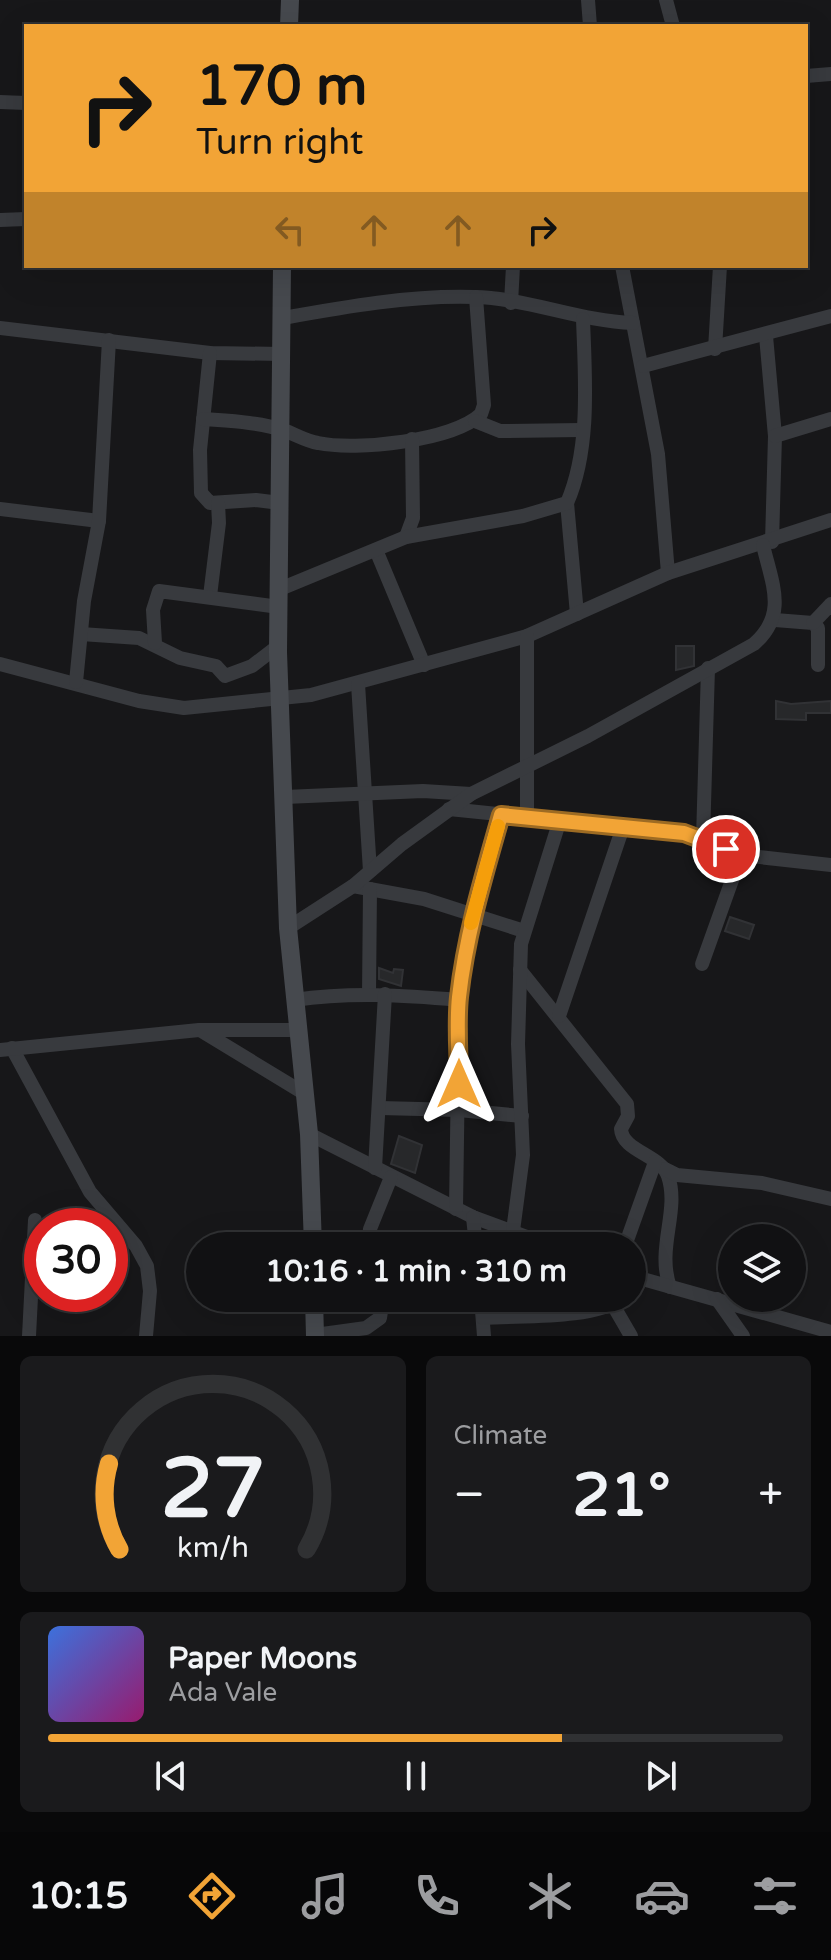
<!DOCTYPE html>
<html lang="en">
<head>
<meta charset="utf-8">
<style>
  :root { --surface:#111113; --page:#1a1a1c; --text:#f1f3f6; --muted:#9c9da0; --line:#303133; --accent:#f2a436 }
  body { margin:0; font-family:"Varela Round",sans-serif; background:var(--page); color:var(--text); height:100vh; display:flex; flex-direction:column; font-size:30px; white-space:nowrap }
  * { box-sizing:border-box; margin:0 }
  p { font-size:26px; color:var(--muted) }
  .icon { flex:none; width:44px; height:44px; fill:none; stroke:currentColor; stroke-width:2; stroke-linecap:round; stroke-linejoin:round }
  .map { position:relative; height:1336px; overflow:hidden }
  .details { display:flex; flex-direction:column; gap:20px; padding:20px; background:#09090a; flex:1 }
  .details>* { flex:none }
  .guide { position:absolute; left:24px; top:24px; width:784px; height:244px; border-radius:0px; box-shadow:0 8px 32px #0002,0 0 0 2px var(--line); background:#f2a436; color:#111; overflow:hidden }
  .controls { position:absolute; left:718px; top:1224px; display:grid; gap:16px }
  .controls a { display:grid; place-items:center; width:88px; height:88px; border-radius:50%; background:var(--surface); box-shadow:0 8px 32px #0002,0 0 0 2px var(--line); font-size:40px }
  .speed { position:absolute; left:24px; top:1208px; display:flex; gap:16px; font-size:40px; font-weight:700; text-align:center }
  .speed>* { display:grid; place-content:center; width:104px; height:104px; border-radius:50%; background:var(--surface); box-shadow:0 8px 32px #0002,0 0 0 2px var(--line); line-height:1 }
  .speed .limit { border:12px solid #d22; background:#fff; color:#111 }
  .pin { position:absolute; display:grid; place-items:center; width:68px; height:68px; color:#fff; margin:-34px; border:4px solid #fff; border-radius:50%; box-shadow:0 2px 8px #0007 }
  .me { position:absolute; width:88px; margin:-44px; rotate:0deg; stroke-linejoin:round; filter:drop-shadow(0 0 6px #0008) }
  .turn { display:flex; align-items:center; gap:28px; height:168px; padding:0 40px; font-size:36px }
  .turn .icon { width:104px; height:104px; stroke-width:2.5 }
  .turn b { display:block; font-size:56px; line-height:68px }
  .lanes { display:flex; align-items:center; height:76px; padding:0 40px; background:#0003; justify-content:center; gap:40px; direction:ltr }
  .lanes .off { opacity:.35 }
  .big { font-size:60px; font-weight:700; line-height:1.1 }
  .details .card { flex:1; display:flex; flex-direction:column; justify-content:center; gap:12px; min-width:0; padding:0 28px; border-radius:12px; background:var(--page) }
  .details .dial { align-items:center; gap:0 }
  .dial svg { height:208px; overflow:visible; fill:none; stroke:var(--line); stroke-width:7; stroke-linecap:round; text-anchor:middle }
  .dial text { fill:var(--text); stroke:none }
  .song { display:flex; align-items:center; gap:24px }
  .cover { width:96px; height:96px; border-radius:12px; background:linear-gradient(135deg,hsl(220 70% 55%),hsl(320 70% 35%)) }
  .played { height:8px; border-radius:4px; background:linear-gradient(90deg,var(--accent) 70%,var(--line) 70%) }
  .keys { display:flex; justify-content:space-around; direction:ltr }
  .heat { display:flex; justify-content:space-between; align-items:center; font-size:44px; direction:ltr }
  .details .tiles { flex:1; display:grid; gap:20px; grid-template-columns:1fr 1fr }
  .card:last-child { grid-column:span 2 }
  .trip { position:absolute; left:186px; top:1232px; width:460px; height:80px; border-radius:40px; background:var(--surface); box-shadow:0 8px 32px #0002,0 0 0 2px var(--line); font-weight:700; line-height:80px; text-align:center }
  .menu { display:flex; height:128px; justify-content:space-around; align-items:center; background:#070708; color:var(--muted) }
  .menu .icon { width:56px; height:56px }
  .menu .active { color:var(--accent) }
  .menu b { font-size:36px; color:var(--text) }
  .map>svg:first-child { display:block }
</style>
</head>
<body>
<div class="map">
<svg width="831" height="1336" viewBox="0 0 831 1336">
  <rect width="100%" height="100%" fill="#171719"/>
  <!-- building -->
  <g fill="#27282a" stroke="#313235" stroke-width="2">
    <polygon points="676,646 694,646 694,666 676,670"/>
    <polygon points="776,701 791,704 831,701 831,713 806,713 806,720 776,719"/>
    <polygon points="730,917 754,925 749,939 725,931"/>
    <polygon points="379,968 393,973 394,969 403,970 401,986 379,979"/>
    <polygon points="399,1136 422,1145 415,1173 391,1164"/>
  </g>
  <g fill="none" stroke-linecap="round" stroke-linejoin="round">
    <!-- street -->
    <g stroke="#383a3e" stroke-width="14">
      <polyline points="588,0 590,26"/>
      <polyline points="666,0 673,26"/>
      <polyline points="806,76 831,74"/>
      <polyline points="0,102 26,103"/>
      <polyline points="0,220 26,219"/>
      <polyline points="622,266 658,454 668,573"/>
      <polyline points="511,303 513,266"/>
      <path d="M283 318C344 307 411 295 474 297 527 298 579 321 633 323"/>
      <polyline points="0,328 210,353 283,354"/>
      <polyline points="766,336 775,436 772,542"/>
      <polyline points="715,349 720,266"/>
      <polyline points="210,353 200,450 201,493 210,503 256,500 280,503"/>
      <polyline points="643,366 831,316"/>
      <path d="M203 419C229 421 258 422 283 430 295 434 306 441 318 443 356 451 453 441 481 414L484 405 476 297"/>
      <polyline points="475,421 500,431 581,430"/>
      <polyline points="775,436 831,419"/>
      <polyline points="567,503 577,614"/>
      <polyline points="0,509 99,521"/>
      <polyline points="406,537 413,518 412,439"/>
      <polyline points="376,550 424,665"/>
      <path d="M280 589 406 537 523 516 567 503C591 448 585 377 583 319"/>
      <polyline points="210,596 219,523 218,503"/>
      <polyline points="775,620 813,623 818,628 818,665"/>
      <polyline points="813,623 831,604"/>
      <polyline points="81,634 139,638 180,658 216,666 225,676 252,666 278,646"/>
      <polyline points="155,643 153,610 159,591 279,607"/>
      <polyline points="0,664 139,701 184,708 311,695 527,636 668,573 831,520"/>
      <polyline points="76,682 84,601 99,521 109,340"/>
      <polyline points="358,684 370,871"/>
      <polyline points="285,797 423,791 471,794"/>
      <polyline points="449,809 684,833 741,855 831,865"/>
      <polyline points="527,818 527,636"/>
      <polyline points="703,839 708,668"/>
      <polyline points="353,886 424,899 524,931"/>
      <path d="M288 928 353 886 402 844 471 794 588 736 754 644C788 614 772 584 763 545"/>
      <polyline points="702,964 741,855"/>
      <path d="M520 970 627 1104 628 1116 621 1129C622 1151 661 1155 668 1176 680 1211 656 1248 670 1287"/>
      <polyline points="369,994 370,889"/>
      <path d="M294 1000C350 992 403 995 459 1000"/>
      <polyline points="559,1016 623,827"/>
      <polyline points="200,1030 302,1092"/>
      <polyline points="12,1048 90,1192 136,1246 147,1266 150,1291 146,1336"/>
      <polyline points="0,1050 199,1030 297,1030"/>
      <polyline points="380,1108 459,1110 522,1116"/>
      <polyline points="309,1134 473,1217 551,1246"/>
      <polyline points="375,1168 385,994"/>
      <polyline points="665,1169 677,1175 762,1183 831,1199"/>
      <polyline points="456,1209 459,1000 473,913 501,815"/>
      <polyline points="473,1217 476,1246"/>
      <polyline points="513,1231 523,1155 518,1044 521,944 559,823"/>
      <polyline points="368,1246 370,1229 391,1177"/>
      <polyline points="625,1246 655,1162"/>
      <polyline points="632,1276 831,1332"/>
      <polyline points="481,1298 484,1336"/>
      <polyline points="717,1299 743,1336"/>
      <polyline points="613,1305 631,1336"/>
      <path d="M483 1318C524 1315 590 1320 624 1298"/>
      <polyline points="315,1335 366,1328 380,1318 383,1298"/>
      <polyline points="29,1336 35,1220"/>
    </g>
    <!-- secondary -->
    <g stroke="#46494e" stroke-width="18">
      <polyline points="289,26 290,0"/>
      <polyline points="282,266 278,652 288,928 309,1134 313,1246"/>
      <polyline points="314,1298 315,1336"/>
    </g>
  </g>
  <g fill="none" stroke-linecap="round" stroke-linejoin="round">
    <!-- route casing -->
    <g stroke="#9d6b23" stroke-width="20">
      <path id="route" d="M459 1084C459 1055 456 1025 459 997 466 934 484 875 501 815L684 833 726 849"/>
    </g>
    <!-- route -->
    <use href="#route" stroke="#f2a436" stroke-width="14"/>
    <!-- slow -->
    <polyline stroke="#f59e0b" stroke-width="14" points="471,923 498,826"/>
  </g>
</svg>
<div class="controls">
<a><svg class="icon" aria-label="layers" viewBox="0 0 24 24"><path d="M12 4l9 5-9 5-9-5zM3 14l9 5 9-5"/></svg></a>
</div>
<div class="speed"><div class="limit">30</div></div>
<div class="pin" style="left:726px;top:849px;background:#d93025"><svg class="icon" aria-label="arrive" viewBox="0 0 24 24"><path d="M6 21V4h12l-3 4 3 4H6"/></svg></div>
<svg class="me" style="left:459px;top:1084px" viewBox="-20 -20 40 40"><path d="M0-17L14 15 0 8-14 15z" fill="#f2a436" stroke="#fff" stroke-width="4"/></svg>
<div class="trip">10:16 · 1 min · 310 m</div>
<div class="guide">
<div class="turn"><svg class="icon" aria-label="right" viewBox="0 0 24 24"><path d="M7 20v-9h11M14 6l5 5-5 5"/></svg><div><b>170 m</b>Turn right</div></div>
<div class="lanes"><svg class="icon off" aria-label="left" viewBox="0 0 24 24"><path d="M17 20v-9H6M10 6l-5 5 5 5"/></svg><svg class="icon off" aria-label="ahead" viewBox="0 0 24 24"><path d="M12 20V5M6 11l6-6 6 6"/></svg><svg class="icon off" aria-label="ahead" viewBox="0 0 24 24"><path d="M12 20V5M6 11l6-6 6 6"/></svg><svg class="icon" aria-label="right" viewBox="0 0 24 24"><path d="M7 20v-9h11M14 6l5 5-5 5"/></svg></div>
</div>
</div>
<section class="details">
<div class="tiles">
<div class="card dial"><svg viewBox="0 0 100 80">
<path d="M14 69A42 42 0 1 1 86 69"/>
<path d="M14 69A42 42 0 0 1 10 36" stroke="#f2a436"/>
<text x="50" y="56" font-size="32" font-weight="700">27</text>
<text x="50" y="72" font-size="11">km/h</text>
</svg></div>
<div class="card"><p>Climate</p>
<div class="heat"><a>−</a><b class="big">21°</b><a>+</a></div>
</div>
<div class="card">
<div class="song"><i class="cover"></i><div><b>Paper Moons</b><p>Ada Vale</p></div></div>
<div class="played"></div>
<div class="keys"><svg class="icon" aria-label="previous" viewBox="0 0 24 24"><path d="M18 5L8 12l10 7zM5 5v14"/></svg><svg class="icon" aria-label="pause" viewBox="0 0 24 24"><path d="M8 5v14M16 5v14"/></svg><svg class="icon" aria-label="next" viewBox="0 0 24 24"><path d="M6 5l10 7-10 7zM19 5v14"/></svg></div>
</div>
</div>
</section>
<nav class="menu">
<b>10:15</b>
<svg class="icon active" aria-label="directions" viewBox="0 0 24 24"><path d="M12 3l9 9-9 9-9-9zM9 14v-3h6M13 9l2 2-2 2"/></svg>
<svg class="icon" aria-label="music" viewBox="0 0 24 24"><path d="M9 18V5l10-2v13"/><circle cx="6" cy="18" r="3"/><circle cx="16" cy="16" r="3"/></svg>
<svg class="icon" aria-label="phone" viewBox="0 0 24 24"><path d="M5 4h4l2 5-3 2q2 4 5 5l2-3 5 2v4C11 20 4 13 5 4z"/></svg>
<svg class="icon" aria-label="climate" viewBox="0 0 24 24"><path d="M12 3v18M4 7l16 10M4 17L20 7"/></svg>
<svg class="icon" aria-label="car" viewBox="0 0 24 24"><path d="M5 17H2v-5l4-1 3-4h7l3 4 3 1v5h-3M9 17h6M6 11h13"/><circle cx="7" cy="17" r="2"/><circle cx="17" cy="17" r="2"/></svg>
<svg class="icon" aria-label="filters" viewBox="0 0 24 24"><path d="M4 7h16M4 17h16"/><circle cx="9" cy="7" r="2"/><circle cx="15" cy="17" r="2"/></svg>
</nav>
</body>
</html>
